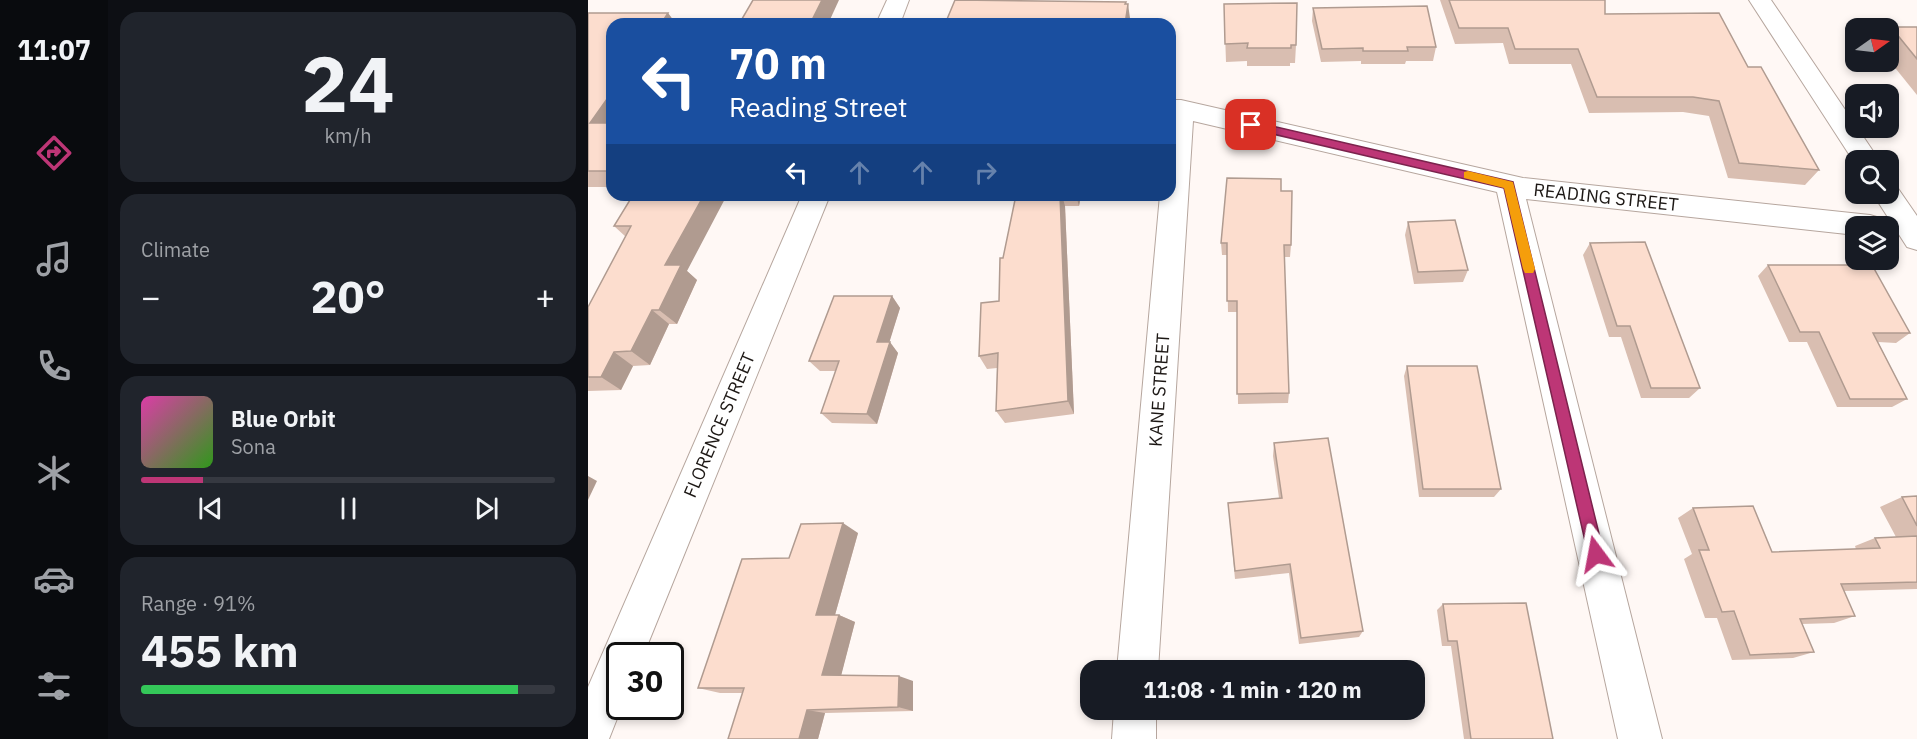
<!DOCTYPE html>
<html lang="en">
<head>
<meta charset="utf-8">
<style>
  :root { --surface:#171b24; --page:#20242c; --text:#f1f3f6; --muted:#9ea1a6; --line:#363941; --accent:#bd3676 }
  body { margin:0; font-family:"IBM Plex Sans",sans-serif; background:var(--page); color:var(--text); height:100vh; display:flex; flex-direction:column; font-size:22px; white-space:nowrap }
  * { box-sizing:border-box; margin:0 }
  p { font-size:20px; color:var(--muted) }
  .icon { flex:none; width:33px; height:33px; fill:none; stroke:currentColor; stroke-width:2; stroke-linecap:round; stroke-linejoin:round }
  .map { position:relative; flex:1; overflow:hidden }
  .panel { display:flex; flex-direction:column; gap:12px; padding:12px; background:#0d0f14; width:480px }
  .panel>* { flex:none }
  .top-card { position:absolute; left:18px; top:18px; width:570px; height:183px; border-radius:18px; box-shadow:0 3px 9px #0003; background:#1a4fa0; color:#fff; overflow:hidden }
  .needle { width:39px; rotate:76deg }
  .controls { position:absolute; left:1257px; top:18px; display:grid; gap:12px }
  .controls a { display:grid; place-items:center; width:54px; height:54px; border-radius:12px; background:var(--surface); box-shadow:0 3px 9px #0003; font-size:30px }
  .speed { position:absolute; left:18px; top:642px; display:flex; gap:12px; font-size:30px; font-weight:700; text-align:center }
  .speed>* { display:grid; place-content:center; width:78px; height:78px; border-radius:50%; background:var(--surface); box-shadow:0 3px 9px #0003; line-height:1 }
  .speed .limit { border:3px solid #111; border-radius:9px; background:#fff; color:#111 }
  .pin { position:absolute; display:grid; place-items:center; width:51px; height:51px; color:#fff; margin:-26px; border-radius:12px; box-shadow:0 3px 9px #0006 }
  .me { position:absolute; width:66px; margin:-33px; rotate:347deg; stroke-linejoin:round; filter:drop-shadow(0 0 4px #0008) }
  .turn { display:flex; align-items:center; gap:21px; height:126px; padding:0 24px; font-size:27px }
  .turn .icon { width:78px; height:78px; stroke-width:2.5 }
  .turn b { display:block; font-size:42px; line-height:51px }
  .lanes { display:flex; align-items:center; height:57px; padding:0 24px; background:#0003; justify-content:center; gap:30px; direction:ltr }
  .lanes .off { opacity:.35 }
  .big { font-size:45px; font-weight:700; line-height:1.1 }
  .panel .widget { flex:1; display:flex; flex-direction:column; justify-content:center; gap:9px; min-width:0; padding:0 21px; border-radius:18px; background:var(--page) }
  .panel .dial { align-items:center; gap:0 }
  .dial b { font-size:78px; line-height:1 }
  .song { display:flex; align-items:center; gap:18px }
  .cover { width:72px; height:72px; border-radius:9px; background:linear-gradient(135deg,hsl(320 70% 55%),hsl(110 70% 35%)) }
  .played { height:6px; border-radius:3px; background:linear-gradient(90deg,var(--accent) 15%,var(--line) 15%) }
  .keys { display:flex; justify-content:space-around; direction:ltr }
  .heat { display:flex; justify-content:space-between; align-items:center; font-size:33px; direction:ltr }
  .charge { height:9px; border-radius:4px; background:linear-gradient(90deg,#34c759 91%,var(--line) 0) }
  .trip { position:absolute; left:492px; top:660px; width:345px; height:60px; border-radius:18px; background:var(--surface); box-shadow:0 3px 9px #0003; font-weight:700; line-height:60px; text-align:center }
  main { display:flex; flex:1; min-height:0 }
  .tab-bar { display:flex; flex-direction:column; width:108px; justify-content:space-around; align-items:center; background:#090b0e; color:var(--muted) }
  .tab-bar .icon { width:42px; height:42px }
  .tab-bar .current { color:var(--accent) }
  .tab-bar b { font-size:27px; color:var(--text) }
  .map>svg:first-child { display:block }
</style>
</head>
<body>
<main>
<nav class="tab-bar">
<b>11:07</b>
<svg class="icon current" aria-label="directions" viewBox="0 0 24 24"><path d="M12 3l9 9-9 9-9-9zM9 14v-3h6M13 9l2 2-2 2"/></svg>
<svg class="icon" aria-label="music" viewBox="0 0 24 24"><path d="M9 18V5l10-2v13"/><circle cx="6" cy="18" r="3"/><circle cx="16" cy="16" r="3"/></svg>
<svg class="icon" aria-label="phone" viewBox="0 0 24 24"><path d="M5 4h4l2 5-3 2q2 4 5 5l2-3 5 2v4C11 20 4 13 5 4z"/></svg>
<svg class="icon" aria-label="climate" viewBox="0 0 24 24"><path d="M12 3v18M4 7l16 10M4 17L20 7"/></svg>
<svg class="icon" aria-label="car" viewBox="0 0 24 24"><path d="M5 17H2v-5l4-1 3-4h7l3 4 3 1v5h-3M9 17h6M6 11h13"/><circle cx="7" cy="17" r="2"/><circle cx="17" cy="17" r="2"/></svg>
<svg class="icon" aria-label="filters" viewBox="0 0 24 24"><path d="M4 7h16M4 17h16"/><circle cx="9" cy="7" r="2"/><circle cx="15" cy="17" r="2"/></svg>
</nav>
<section class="panel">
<div class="widget dial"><b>24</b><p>km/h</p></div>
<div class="widget"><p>Climate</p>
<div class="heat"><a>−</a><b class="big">20°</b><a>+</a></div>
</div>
<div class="widget">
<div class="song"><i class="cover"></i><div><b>Blue Orbit</b><p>Sona</p></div></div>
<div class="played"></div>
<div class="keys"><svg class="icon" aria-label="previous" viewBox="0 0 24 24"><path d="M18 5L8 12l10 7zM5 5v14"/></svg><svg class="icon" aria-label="pause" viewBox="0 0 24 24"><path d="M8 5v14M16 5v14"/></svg><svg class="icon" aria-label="next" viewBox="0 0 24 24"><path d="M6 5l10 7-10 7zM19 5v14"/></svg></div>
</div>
<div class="widget"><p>Range · 91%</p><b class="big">455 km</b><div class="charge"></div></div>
</section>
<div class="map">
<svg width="1329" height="739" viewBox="0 0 1329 739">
  <rect width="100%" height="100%" fill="#fff8f5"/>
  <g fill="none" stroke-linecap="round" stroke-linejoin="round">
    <!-- minor casing -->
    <g stroke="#b6a69e" stroke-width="2">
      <g id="minor">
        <polygon points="299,0 321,0 312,24 288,24"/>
        <polygon points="1161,0 1183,0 1291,160 1268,160 1268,165"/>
        <polygon points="582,100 593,100 935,178 1282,215 1292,218 1296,226 1268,226 1268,235 938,199 1074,739 1030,739 909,192 605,121 570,670 529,670 572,195 582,195"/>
        <polygon points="1300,184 1309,187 1329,216 1329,250 1319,247 1285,194 1300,194"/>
        <polygon points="214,195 242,195 55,656 32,656 32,706 34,706 21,739 0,739 0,687"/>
        <polygon points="526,710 568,710 568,739 524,739"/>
      </g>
    </g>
    <!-- minor -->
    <use href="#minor" fill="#fff" fill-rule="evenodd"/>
  </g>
  <!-- wall -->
  <g fill="#d9beb1">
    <polygon points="852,0 1017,0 1017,14 1160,67 1231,170 1217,185 1140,178 1121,116 1095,112 1001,113 983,64 921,64 915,43 867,44"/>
    <polygon points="636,4 708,45 707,63 702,63 702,66 659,66 659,61 638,62"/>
    <polygon points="725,8 848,47 845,61 818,61 817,64 773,64 773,61 733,62 724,21"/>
    <polygon points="0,13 80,13 88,24 24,24 24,187 0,187"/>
    <polygon points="1303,27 1329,27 1329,95 1300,59 1300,30"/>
    <polygon points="693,191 703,245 702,257 696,257 701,393 700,403 650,404 649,312 640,312 639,255 634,255 633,243"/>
    <polygon points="45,195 99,271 109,280 89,324 81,324 62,365 45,366 33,390 0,391 0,307 38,237 26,226"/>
    <polygon points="308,195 354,195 353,197 309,197"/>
    <polygon points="428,195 493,195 491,206 477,206 486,414 417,423 408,411 409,368 399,369 391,356 411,301 415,258"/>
    <polygon points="820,222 880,270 875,282 826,284 817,235"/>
    <polygon points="1002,243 1112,388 1101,398 1053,398 1033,337 1021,337 995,255"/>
    <polygon points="1180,265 1322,333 1308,343 1290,342 1319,399 1304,407 1249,407 1219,342 1201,342 1170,276"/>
    <polygon points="304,296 312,308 301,342 310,353 289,424 244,423 233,413 248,371 232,371 221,361"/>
    <polygon points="819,366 913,489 906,497 831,497 816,376"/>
    <polygon points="686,443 775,631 771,637 711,644 701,573 647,579 640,503 691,498 685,456"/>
    <polygon points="1329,496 1329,589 1256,591 1267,616 1246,623 1214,624 1226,652 1205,658 1144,660 1129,618 1117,618 1096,559 1104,554 1090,518 1105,508 1184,552 1268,549 1267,546 1287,538 1308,537 1292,507 1314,497"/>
    <polygon points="270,533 247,615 251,615 267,622 253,675 325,681 325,711 237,713 230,739 154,693 132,693 110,688 201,558"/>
    <polygon points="855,604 965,739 876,739 863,646 854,646 849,610"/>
  </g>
  <!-- shaded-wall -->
  <g fill="#b09b90">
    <polygon points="234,0 251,0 240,24 222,24"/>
    <polygon points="538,2 539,10 540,4 542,18 541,24 537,24"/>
    <polygon points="80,13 88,24 73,24"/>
    <polygon points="24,92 24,131 2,123"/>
    <polygon points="116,195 139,195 99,271 109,280 89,324 71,310 77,265"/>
    <polygon points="472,195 474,195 477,206 486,414 480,401"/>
    <polygon points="488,195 493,195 491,206"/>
    <polygon points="304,296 312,308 298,353 289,342"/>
    <polygon points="64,310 81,324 62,365 43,351"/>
    <polygon points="302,342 310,353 289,424 279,414"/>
    <polygon points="26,352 45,366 33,390 13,377"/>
    <polygon points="0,476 9,481 0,500"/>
    <polygon points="255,523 270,533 245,622 228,615"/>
    <polygon points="251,615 267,622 252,680 234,675"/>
    <polygon points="311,676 325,681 325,711 310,707"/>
    <polygon points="219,710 237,713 230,739 211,739"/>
  </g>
  <!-- building -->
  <g fill="#fcddce" stroke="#b09b90" stroke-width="1.5">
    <polygon points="165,0 234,0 222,24 151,24"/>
    <polygon points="367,0 538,2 537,4 540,4 537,24 357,24"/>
    <polygon points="861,0 1017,0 1017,14 1131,13 1160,67 1173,67 1231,170 1151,163 1131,101 1105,97 1009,97 990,49 927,49 920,28 871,28"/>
    <polygon points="709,3 708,45 703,45 703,48 659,48 660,43 637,44 636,4"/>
    <polygon points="839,6 848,47 819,47 820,51 775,51 775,48 734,49 725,8"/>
    <polygon points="0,13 80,13 73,24 24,24 24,92 2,123 24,123 24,171 0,171"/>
    <polygon points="1303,27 1329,27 1329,59"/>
    <polygon points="639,178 693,179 693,191 704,191 703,245 696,245 701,393 649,394 649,301 639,301 639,243 633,243"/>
    <polygon points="45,195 116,195 77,265 93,265 71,310 64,310 43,351 26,352 13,377 0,377 0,307 43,226 26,226"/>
    <polygon points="428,195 472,195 480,401 408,411 410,353 391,356 393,303 411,301 412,258 415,258"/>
    <polygon points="867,220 880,270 830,272 820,222"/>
    <polygon points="1057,242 1112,388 1063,388 1042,326 1029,326 1002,243"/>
    <polygon points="1180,265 1284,265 1322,333 1285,333 1319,399 1262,399 1231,332 1212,332"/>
    <polygon points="246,296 304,296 289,342 302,342 279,414 233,413 251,361 221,361"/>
    <polygon points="819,366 889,366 913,489 835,489"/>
    <polygon points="740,438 775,631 713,638 702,564 647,571 640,503 694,498 686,443"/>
    <polygon points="1329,496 1329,526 1314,497"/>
    <polygon points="1165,506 1184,552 1292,548 1287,538 1329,536 1329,582 1253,584 1267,616 1212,619 1226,652 1162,655 1146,611 1134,612 1111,550 1121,550 1105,508"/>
    <polygon points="255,523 228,615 251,615 234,675 311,676 310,707 219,710 211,739 140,739 156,688 110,688 154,559 201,558 213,524"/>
    <polygon points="938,603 965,739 883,739 869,641 860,641 855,604"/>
  </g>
  <!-- route -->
  <polygon fill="#bd3676" stroke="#7b234d" stroke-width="1.5" points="663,121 925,182 1016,554 1014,560 1008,562 1002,560 1000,554 916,188 659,128 659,122"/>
  <!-- slow -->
  <polygon fill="#f59e0b" points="880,171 925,182 947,269 945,273 937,273 935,269 916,188 876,178 876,172"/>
  <g text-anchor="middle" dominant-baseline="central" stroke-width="4.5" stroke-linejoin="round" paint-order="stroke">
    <!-- street labels -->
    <g font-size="18" fill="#1c1714" stroke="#fff">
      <text transform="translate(1018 197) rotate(6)">READING STREET</text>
      <text transform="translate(571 390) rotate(-86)">KANE STREET</text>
      <text transform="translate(131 425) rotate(-67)">FLORENCE STREET</text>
    </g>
  </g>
</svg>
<div class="controls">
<a><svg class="needle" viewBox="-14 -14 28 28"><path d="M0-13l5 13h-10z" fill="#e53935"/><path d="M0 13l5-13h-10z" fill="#9ea1a6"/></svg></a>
<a><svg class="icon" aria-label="sound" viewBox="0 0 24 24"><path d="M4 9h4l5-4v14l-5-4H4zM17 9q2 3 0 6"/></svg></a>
<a><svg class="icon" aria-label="search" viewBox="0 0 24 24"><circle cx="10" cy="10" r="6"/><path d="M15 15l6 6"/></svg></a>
<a><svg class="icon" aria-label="layers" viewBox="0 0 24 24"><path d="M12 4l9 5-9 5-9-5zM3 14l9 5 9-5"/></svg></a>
</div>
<div class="speed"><div class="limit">30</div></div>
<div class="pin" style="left:663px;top:125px;background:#d93025"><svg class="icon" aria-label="arrive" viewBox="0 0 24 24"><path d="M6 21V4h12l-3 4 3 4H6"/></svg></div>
<svg class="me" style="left:1008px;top:554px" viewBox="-20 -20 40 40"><path d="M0-17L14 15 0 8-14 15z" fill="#bd3676" stroke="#fff" stroke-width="4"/></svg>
<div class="trip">11:08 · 1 min · 120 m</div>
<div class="top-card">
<div class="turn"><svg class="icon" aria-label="left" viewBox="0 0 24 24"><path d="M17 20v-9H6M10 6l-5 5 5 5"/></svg><div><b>70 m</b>Reading Street</div></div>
<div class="lanes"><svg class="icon" aria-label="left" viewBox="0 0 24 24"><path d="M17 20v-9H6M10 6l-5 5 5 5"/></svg><svg class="icon off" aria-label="ahead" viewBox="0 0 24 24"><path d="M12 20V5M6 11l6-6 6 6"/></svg><svg class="icon off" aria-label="ahead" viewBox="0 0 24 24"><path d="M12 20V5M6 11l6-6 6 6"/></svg><svg class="icon off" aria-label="right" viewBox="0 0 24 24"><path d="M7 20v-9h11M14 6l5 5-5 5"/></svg></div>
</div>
</div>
</main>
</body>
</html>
